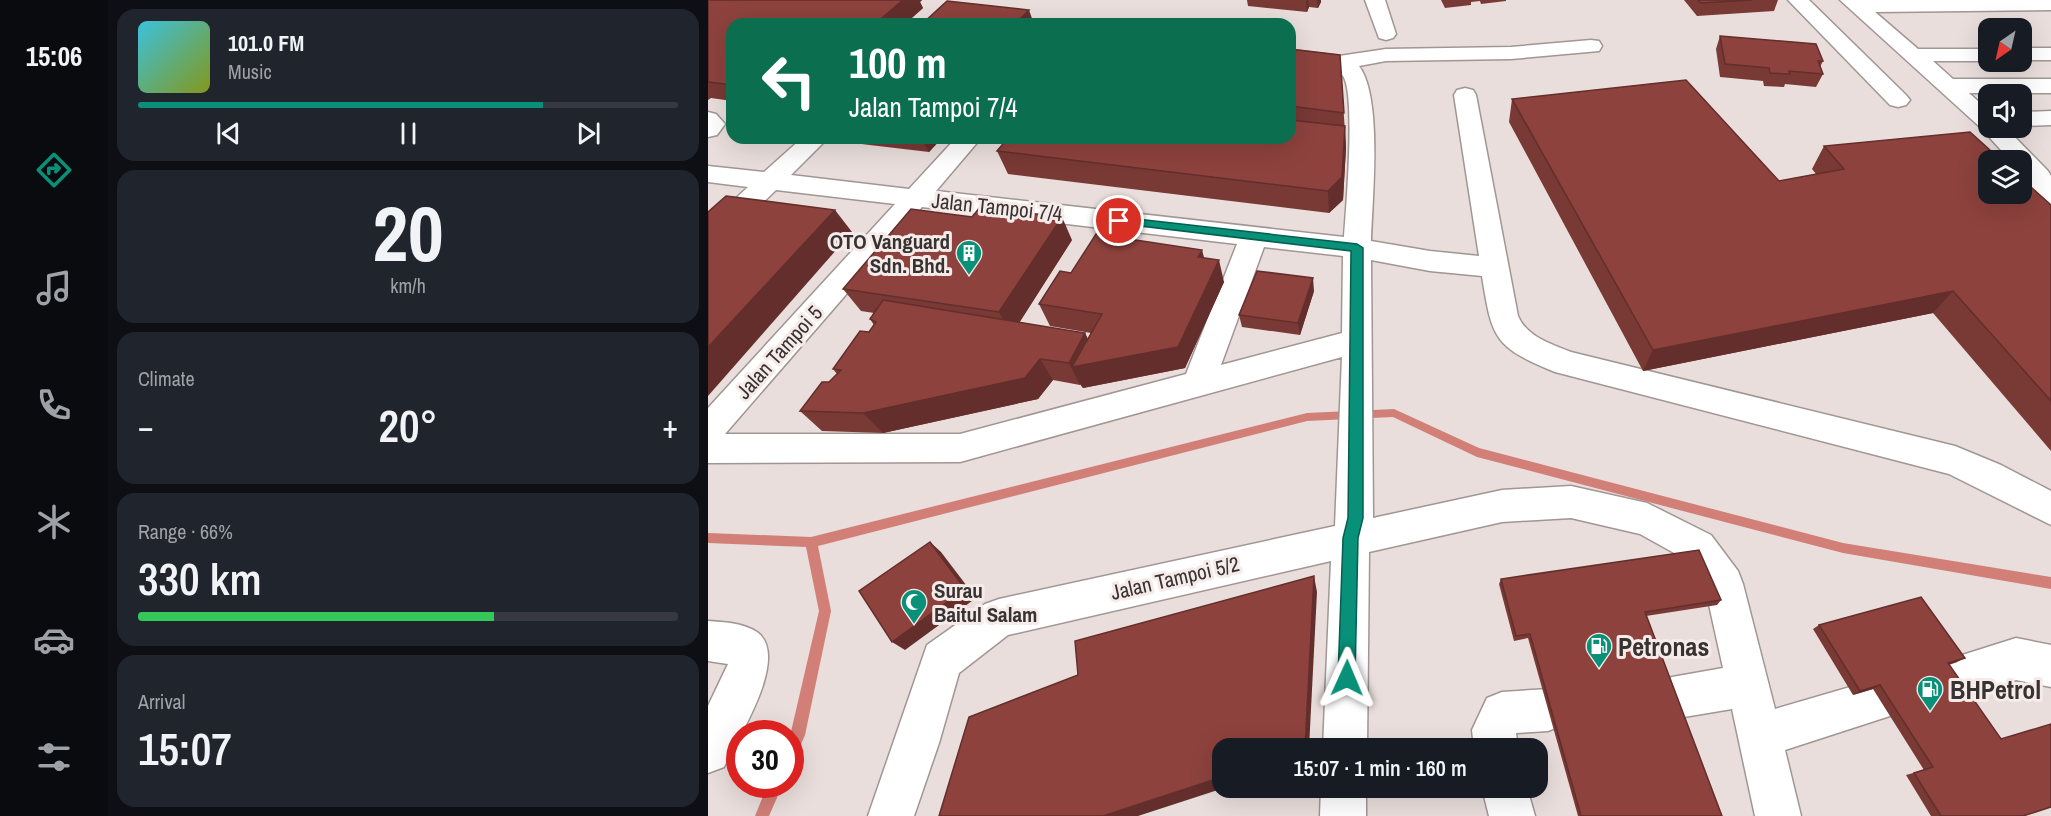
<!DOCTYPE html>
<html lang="en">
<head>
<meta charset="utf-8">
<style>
  :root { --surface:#171b24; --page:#20242c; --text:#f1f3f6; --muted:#9ea1a6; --line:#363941; --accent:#089079 }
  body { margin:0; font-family:"Archivo Narrow",sans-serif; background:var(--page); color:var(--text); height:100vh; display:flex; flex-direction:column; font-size:22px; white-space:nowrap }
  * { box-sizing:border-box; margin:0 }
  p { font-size:20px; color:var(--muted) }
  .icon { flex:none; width:33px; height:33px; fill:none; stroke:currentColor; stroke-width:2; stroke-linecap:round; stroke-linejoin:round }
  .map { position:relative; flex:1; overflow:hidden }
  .side { display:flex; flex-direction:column; gap:9px; padding:9px; background:#0d0f14; width:600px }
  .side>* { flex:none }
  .top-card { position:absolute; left:18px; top:18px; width:570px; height:126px; border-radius:18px; box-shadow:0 6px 24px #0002; background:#0b6e4f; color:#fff; overflow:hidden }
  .needle { width:39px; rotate:214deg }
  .buttons { position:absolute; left:1270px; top:18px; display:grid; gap:12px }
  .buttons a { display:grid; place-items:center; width:54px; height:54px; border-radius:12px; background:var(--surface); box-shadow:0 6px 24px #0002; font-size:30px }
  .speed { position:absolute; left:18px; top:720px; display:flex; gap:12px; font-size:30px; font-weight:700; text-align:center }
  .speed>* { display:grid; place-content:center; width:78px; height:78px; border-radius:50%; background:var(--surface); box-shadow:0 6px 24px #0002; line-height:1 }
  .speed .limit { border:9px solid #d22; background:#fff; color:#111 }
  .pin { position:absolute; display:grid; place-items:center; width:51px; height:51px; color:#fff; margin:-26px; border:3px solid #fff; border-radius:50%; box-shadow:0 2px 6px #0007 }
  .me { position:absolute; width:66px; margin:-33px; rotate:1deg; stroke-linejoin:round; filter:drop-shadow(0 0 4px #0008) }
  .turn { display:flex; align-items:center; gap:21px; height:126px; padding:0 24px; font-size:27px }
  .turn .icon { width:78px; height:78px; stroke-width:2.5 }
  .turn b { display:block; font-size:42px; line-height:51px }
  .big { font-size:45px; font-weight:600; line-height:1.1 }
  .side .card { flex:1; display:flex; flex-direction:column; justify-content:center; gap:9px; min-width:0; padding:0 21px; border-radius:18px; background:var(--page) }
  .side .dial { align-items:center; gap:0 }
  .dial b { font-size:78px; line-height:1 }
  .song { display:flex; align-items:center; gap:18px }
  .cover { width:72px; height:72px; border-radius:9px; background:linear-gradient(135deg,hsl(190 70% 55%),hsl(70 70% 35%)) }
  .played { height:6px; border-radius:3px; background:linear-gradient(90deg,var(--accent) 75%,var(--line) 75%) }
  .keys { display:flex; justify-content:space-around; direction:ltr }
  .heat { display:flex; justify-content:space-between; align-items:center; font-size:33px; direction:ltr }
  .charge { height:9px; border-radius:4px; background:linear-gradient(90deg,#34c759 66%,var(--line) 0) }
  .trip { position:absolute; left:504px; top:738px; width:336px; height:60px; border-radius:18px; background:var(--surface); box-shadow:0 6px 24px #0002; font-weight:600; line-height:60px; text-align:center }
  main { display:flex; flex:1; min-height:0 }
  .tab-bar { display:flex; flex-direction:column; width:108px; justify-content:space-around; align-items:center; background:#090b0e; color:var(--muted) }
  .tab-bar .icon { width:42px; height:42px }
  .tab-bar .current { color:var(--accent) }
  .tab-bar b { font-size:27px; color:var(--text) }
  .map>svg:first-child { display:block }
</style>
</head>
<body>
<main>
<nav class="tab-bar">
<b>15:06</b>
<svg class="icon current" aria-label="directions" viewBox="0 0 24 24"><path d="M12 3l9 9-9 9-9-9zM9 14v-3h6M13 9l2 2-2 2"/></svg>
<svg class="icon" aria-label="music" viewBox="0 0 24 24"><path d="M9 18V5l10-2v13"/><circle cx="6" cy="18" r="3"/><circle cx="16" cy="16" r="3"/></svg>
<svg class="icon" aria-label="phone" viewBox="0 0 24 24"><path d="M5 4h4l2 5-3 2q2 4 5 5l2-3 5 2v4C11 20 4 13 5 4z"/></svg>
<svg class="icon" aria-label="climate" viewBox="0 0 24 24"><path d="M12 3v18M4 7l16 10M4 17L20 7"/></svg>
<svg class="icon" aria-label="car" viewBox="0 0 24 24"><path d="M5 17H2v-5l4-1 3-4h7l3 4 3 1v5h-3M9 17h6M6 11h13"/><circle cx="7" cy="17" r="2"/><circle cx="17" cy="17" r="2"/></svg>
<svg class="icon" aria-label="filters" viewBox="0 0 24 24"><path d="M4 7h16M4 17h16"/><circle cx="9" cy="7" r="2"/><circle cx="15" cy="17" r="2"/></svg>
</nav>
<section class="side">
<div class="card">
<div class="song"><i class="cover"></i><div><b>101.0 FM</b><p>Music</p></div></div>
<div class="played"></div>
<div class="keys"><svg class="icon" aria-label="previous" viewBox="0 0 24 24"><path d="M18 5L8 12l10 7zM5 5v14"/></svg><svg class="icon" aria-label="pause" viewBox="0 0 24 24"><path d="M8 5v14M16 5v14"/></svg><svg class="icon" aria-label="next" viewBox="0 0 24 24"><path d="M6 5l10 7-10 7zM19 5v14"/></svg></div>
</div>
<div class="card dial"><b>20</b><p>km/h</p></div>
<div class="card"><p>Climate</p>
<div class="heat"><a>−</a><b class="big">20°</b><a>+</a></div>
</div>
<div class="card"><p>Range · 66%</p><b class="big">330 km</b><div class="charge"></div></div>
<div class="card"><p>Arrival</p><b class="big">15:07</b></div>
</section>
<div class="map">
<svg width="1343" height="816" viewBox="0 0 1343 816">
  <rect width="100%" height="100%" fill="#e9dedc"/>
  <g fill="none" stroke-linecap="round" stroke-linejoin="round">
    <!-- stream -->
    <g fill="#d17f77" fill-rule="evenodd">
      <polygon points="686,409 771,448 1135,543 1343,577 1343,589 1135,553 769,457 685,417 599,421 110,546 123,611 97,735 87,758 82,760 82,736 111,611 98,547 0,543 0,533 103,537 599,413"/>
      <polygon points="60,784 75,784 61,816 47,816"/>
    </g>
    <!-- minor casing -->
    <g stroke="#a09694" stroke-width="3">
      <g id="minor">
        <polygon points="657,0 677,0 688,34 685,38 678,40 671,38"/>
        <polygon points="1080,0 1101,0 1198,95 1202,100 1198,105 1190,107 1182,105"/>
        <polygon points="1132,0 1343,0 1343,10 1167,12 1210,49 1281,49 1281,61 1225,61 1245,79 1343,79 1343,93 1261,93 1281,111 1281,128 1298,128 1340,171 1343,176 1343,206 1334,204 1314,174 1314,160 1302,160 1273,128"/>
        <path d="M883 40 891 41 894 46 891 51 803 59 678 61 651 66C675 98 664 200 663 241L722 251 771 256 746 95 749 90 757 88 765 90 768 95 810 316C819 337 843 344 863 352L1247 446 1293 465 1343 491V525L1241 474 847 372C786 347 784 339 774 276L722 271 663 260 665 518 794 490 863 486 939 503 1003 535 1030 571 1035 584 1067 709 1173 678 1188 684 1194 699 1188 714 1077 750 1093 816H1047L1024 709 964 719 949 713 943 698 949 683 964 677 1015 668 998 591 977 559 932 534 863 518 794 522 661 552 659 748H615L623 561 300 635 251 673 231 743 206 816H160L219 645 277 604 291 599 627 526 634 357 252 462 0 463V408L187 204 68 190 10 246 0 248V224L40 187 0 182V166L56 172 94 138H120L83 175 201 189 248 138H273L228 191 636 237C638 209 648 94 635 76 626 63 596 65 582 62V50L631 56 678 49 803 47ZM214 207 529 244 478 374 252 434H17ZM556 247 635 256 634 333 513 365Z"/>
        <rect x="1314" y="48" width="29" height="12"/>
        <polygon points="1343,111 1343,125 1314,126 1314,112"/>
        <polygon points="0,112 8,114 17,124 9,135 0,137"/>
        <path d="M0 621C16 622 35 623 49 632 83 657 29 739 16 767L0 773V706L20 664 0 661Z"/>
        <polygon points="1308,638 1343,645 1343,687 1308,680 1241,700 1226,694 1220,679 1226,664"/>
        <polygon points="840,689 855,695 861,710 855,725 840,731 808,733 810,748 766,748 764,730 779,698 794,692"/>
        <polygon points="613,788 658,788 658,816 612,816"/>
        <polygon points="774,788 819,788 827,816 781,816"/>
      </g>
    </g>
    <!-- minor -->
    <use href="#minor" fill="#fff" fill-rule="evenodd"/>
  </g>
  <!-- wall -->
  <g fill="#793934">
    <polygon points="0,0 214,0 212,2 215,8 197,24 24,24 24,101 3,98 0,100"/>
    <polygon points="539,0 613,0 613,2 610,8 601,7 599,12 540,6"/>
    <polygon points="733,0 798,0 798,1 773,4 772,1 763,2 763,5 737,8"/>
    <polygon points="976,0 1070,0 1066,11 989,16"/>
    <polygon points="1012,36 1115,61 1112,67 1115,74 1108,87 1077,84 1076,87 1056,86 1055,81 1012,77 1008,49"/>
    <polygon points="582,49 632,55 638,148 635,200 621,213 300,174 289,151 582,138"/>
    <polygon points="804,99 1071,181 1108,174 1104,169 1116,146 1343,205 1343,451 1225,313 935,371 801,122"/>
    <polygon points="126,138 234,138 221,152 128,141"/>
    <polygon points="364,240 311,323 377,333 380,339 383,333 342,326 331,304 363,273 496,258 516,282 477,368 375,388 372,384 372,385 345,380 330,399 175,433 114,431 92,411 129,374 125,369 161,332 166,325 162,319 166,313 153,311 135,289"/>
    <polygon points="606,291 592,335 534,327 531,315"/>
    <polygon points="793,579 1013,600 1009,605 938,616 1014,816 870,816 820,638 806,641 791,584"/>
    <polygon points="1111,625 1249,662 1241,665 1315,816 1223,816 1198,775 1216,770 1165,689 1145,695 1105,629"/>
  </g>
  <!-- shaded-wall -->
  <g fill="#632e2b">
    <polygon points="195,0 214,0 212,2 215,8 197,24 167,24"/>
    <polygon points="598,0 600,0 601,7 599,12"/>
    <polygon points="609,0 613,0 613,2 610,8"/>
    <polygon points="321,10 326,24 307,24"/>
    <polygon points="637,126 638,148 635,200 621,213 620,191"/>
    <polygon points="213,138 234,138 221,152"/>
    <polygon points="127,210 144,232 0,396 0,347"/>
    <polygon points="354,217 364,240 304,334 291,312"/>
    <polygon points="494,250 500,272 490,257"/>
    <polygon points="511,260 516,282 477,368 375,388 372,384 372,385 361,363 377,333 387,355"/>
    <polygon points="605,278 606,291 592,335 590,323"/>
    <polygon points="1245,291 1225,313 935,371 945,350"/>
    <polygon points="332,359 345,380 330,399 175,433 155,413"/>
    <polygon points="222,542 233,552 268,598 197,650 184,642"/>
    <polygon points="606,576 609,592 601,748 597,748"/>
    <polygon points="1257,658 1249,662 1232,667 1240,663"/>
    <polygon points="1172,685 1165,689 1145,695 1152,691"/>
    <polygon points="514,777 514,788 516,788 430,816 395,816"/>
  </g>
  <!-- building -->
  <g fill="#8d423d" stroke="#632e2b" stroke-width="1.5">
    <polygon points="0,0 195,0 167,24 24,24 24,85 0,82"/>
    <polygon points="990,0 1044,0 993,3"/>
    <polygon points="239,1 321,10 307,24 214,24"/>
    <polygon points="365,20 396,24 361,24"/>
    <polygon points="1012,36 1108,44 1115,61 1110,61 1115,74 1081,71 1082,74 1062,73 1061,68 1017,64"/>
    <polygon points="582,49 632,55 636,113 582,106"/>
    <polygon points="978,80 1071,181 1136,169 1116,146 1262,132 1293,160 1281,160 1281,194 1314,194 1314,179 1343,205 1343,401 1245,291 945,350 804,99"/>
    <polygon points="582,120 637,126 634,177 620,191 289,151 300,138 582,138"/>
    <polygon points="18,196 127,210 0,347 0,212"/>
    <polygon points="272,207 354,217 291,312 135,289 203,209 264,217"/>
    <polygon points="388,234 494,250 490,257 511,260 470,347 364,367 394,314 331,304 352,271 363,273"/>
    <polygon points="549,271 605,278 590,323 531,315"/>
    <polygon points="175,300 377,333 361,363 332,359 317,378 155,413 92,411 114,382 121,382 133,370 125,369 152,331 161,332 168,322 162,319"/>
    <polygon points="222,542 257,589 184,642 151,591"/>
    <polygon points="991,550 1013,600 937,612 1014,816 873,816 822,634 808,636 793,579"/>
    <polygon points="606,576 597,748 514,748 514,777 395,816 231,816 261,717 370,675 367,641"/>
    <polygon points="1213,597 1257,658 1240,663 1293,739 1343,724 1343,807 1315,816 1233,816 1206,773 1225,767 1172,685 1152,691 1111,625"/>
  </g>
  <!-- route -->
  <polygon fill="#089079" stroke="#055e4f" stroke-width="1.5" points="411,217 649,244 655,248 655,518 650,538 647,678 645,685 639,687 633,685 630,678 635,538 640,518 643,251 407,223 407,218"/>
  <!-- icons -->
  <defs>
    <g id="building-pin" transform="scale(1.35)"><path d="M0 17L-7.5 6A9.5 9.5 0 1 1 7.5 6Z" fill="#089079" stroke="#f6ebe9"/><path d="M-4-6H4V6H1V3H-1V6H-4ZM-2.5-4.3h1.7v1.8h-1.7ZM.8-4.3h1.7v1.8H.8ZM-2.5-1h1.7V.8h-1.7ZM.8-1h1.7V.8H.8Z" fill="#fff"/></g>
    <g id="mosque-pin" transform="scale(1.35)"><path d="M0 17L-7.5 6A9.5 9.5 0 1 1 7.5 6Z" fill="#089079" stroke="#f6ebe9"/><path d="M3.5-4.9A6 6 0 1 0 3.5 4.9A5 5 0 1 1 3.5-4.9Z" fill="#fff"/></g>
    <g id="fuel-pin" transform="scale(1.35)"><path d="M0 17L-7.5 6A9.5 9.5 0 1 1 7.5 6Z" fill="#089079" stroke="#f6ebe9"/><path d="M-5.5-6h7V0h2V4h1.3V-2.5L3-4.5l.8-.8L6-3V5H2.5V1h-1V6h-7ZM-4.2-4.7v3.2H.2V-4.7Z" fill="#fff"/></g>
  </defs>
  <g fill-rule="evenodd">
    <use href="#building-pin" x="261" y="253"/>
    <use href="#mosque-pin" x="206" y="602"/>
    <use href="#fuel-pin" x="891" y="646"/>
    <use href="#fuel-pin" x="1222" y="689"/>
  </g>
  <g text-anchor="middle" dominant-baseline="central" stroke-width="6" stroke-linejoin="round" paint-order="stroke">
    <!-- street labels -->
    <g font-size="21" fill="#373333" stroke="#f6ebe9">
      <text transform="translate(289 207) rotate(6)">Jalan Tampoi 7/4</text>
      <text transform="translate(71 352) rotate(-48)">Jalan Tampoi 5</text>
      <text transform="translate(467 578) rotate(-13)">Jalan Tampoi 5/2</text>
    </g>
    <!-- poi labels -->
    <g font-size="21" font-weight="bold" fill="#373333" stroke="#f6ebe9" text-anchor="end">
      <text x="242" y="241">OTO Vanguard<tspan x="242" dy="24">Sdn. Bhd.</tspan></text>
      <text x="226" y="590" text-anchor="start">Surau<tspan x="226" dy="24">Baitul Salam</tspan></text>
    </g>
    <!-- near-poi labels -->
    <g font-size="26" font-weight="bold" fill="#373333" stroke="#f6ebe9" text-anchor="start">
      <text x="910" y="646">Petronas</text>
      <text x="1242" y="689">BHPetrol</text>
    </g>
  </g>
</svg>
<div class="buttons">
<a><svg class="needle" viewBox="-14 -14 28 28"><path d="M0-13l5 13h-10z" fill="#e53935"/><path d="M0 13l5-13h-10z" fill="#9ea1a6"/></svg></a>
<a><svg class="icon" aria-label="sound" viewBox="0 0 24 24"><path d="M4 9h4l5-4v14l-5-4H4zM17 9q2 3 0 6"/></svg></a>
<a><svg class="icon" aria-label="layers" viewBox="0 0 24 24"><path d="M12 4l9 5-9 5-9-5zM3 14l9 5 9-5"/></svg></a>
</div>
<div class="speed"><div class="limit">30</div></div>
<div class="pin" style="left:411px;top:221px;background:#d93025"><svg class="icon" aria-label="arrive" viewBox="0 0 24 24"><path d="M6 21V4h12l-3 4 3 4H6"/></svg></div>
<svg class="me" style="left:639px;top:678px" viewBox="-20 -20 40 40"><path d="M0-17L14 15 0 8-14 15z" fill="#089079" stroke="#fff" stroke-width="4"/></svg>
<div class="trip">15:07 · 1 min · 160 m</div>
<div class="top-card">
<div class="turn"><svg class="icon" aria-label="left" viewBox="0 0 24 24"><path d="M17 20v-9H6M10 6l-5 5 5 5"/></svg><div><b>100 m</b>Jalan Tampoi 7/4</div></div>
</div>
</div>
</main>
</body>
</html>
